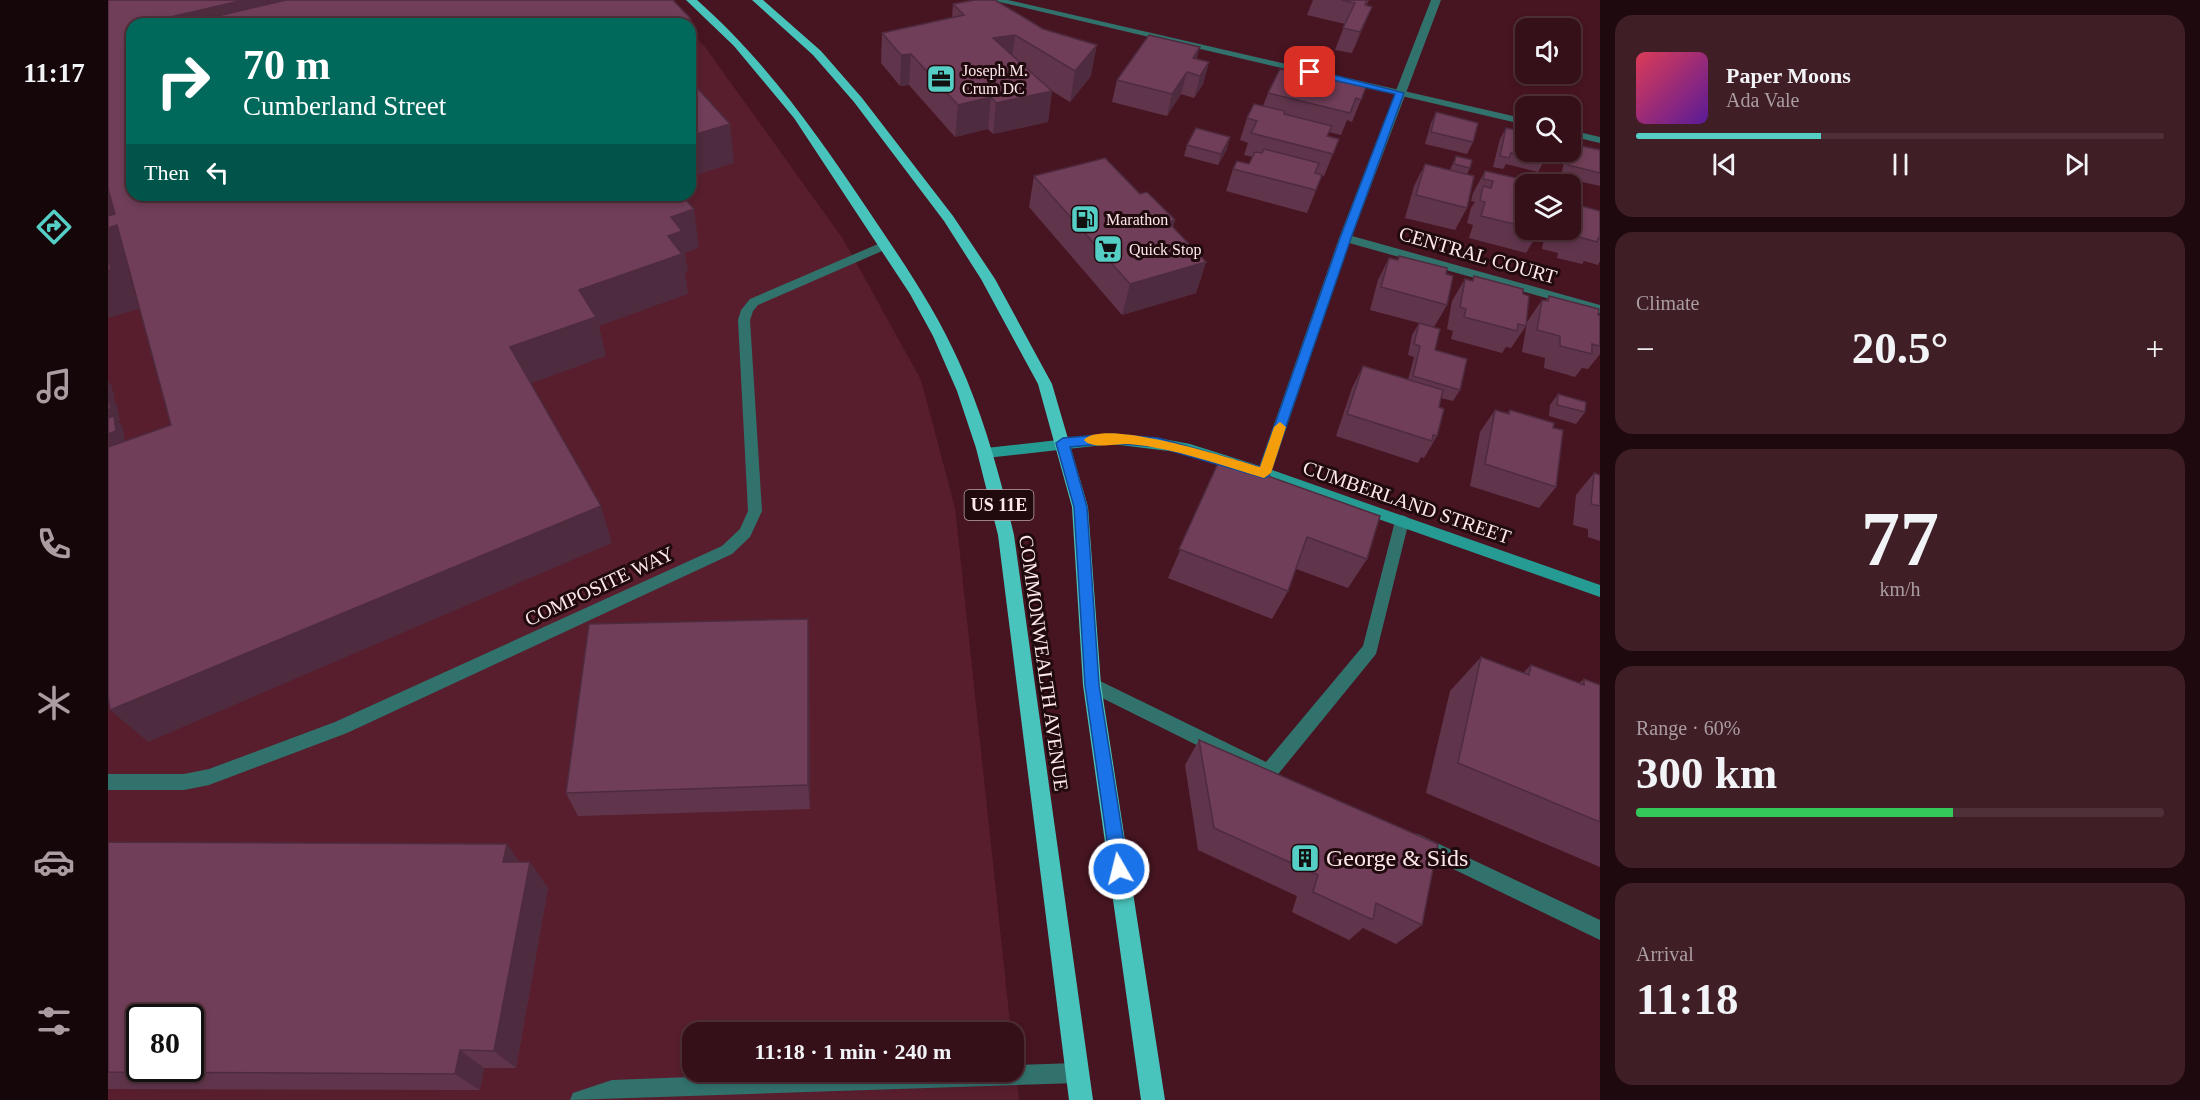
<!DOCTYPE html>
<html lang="en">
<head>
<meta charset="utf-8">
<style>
  :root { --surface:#351019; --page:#401e26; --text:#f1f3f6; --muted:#aa9da2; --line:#4f3038; --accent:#55cec5 }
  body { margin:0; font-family:Georgia,serif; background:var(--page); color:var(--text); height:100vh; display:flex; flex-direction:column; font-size:22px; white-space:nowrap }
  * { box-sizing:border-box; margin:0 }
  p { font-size:20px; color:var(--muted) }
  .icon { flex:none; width:33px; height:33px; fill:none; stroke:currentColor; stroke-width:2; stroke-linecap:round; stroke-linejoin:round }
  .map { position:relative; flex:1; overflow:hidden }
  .side { display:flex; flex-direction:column; gap:15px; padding:15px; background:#1d090e; width:600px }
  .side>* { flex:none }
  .guide { position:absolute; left:18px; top:18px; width:570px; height:183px; border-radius:18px; box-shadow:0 3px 9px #0003,0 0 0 2px var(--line); background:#00695c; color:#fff; overflow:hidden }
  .controls { position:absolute; left:1407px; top:18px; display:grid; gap:12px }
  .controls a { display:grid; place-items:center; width:66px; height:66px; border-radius:12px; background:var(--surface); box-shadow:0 3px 9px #0003,0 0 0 2px var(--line); font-size:30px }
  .speed { position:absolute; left:18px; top:1004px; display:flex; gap:12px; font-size:30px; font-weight:700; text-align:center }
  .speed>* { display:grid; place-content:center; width:78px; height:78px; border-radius:50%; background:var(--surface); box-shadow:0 3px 9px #0003,0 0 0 2px var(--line); line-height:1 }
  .speed .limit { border:3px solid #111; border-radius:9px; background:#fff; color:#111 }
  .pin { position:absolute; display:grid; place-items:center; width:51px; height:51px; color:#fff; margin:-26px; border-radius:12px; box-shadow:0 3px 9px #0006 }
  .me { position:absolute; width:66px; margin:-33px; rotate:352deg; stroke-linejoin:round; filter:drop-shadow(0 0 4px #0008) }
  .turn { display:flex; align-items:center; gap:21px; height:126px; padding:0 18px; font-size:27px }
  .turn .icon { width:78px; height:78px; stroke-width:2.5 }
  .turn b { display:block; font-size:42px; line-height:51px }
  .then { display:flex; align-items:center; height:57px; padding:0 18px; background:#0003; gap:12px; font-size:22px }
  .big { font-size:45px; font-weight:700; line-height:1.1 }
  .side .card { flex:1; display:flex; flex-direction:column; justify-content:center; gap:9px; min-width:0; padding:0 21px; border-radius:18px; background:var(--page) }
  .side .dial { align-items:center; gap:0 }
  .dial b { font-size:78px; line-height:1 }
  .song { display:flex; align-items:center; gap:18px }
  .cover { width:72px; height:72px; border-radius:9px; background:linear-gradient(135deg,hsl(350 70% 55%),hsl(270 70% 35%)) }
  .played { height:6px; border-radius:3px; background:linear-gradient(90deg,var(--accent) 35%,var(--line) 35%) }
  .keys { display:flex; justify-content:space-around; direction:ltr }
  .heat { display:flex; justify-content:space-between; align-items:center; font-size:33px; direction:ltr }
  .charge { height:9px; border-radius:4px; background:linear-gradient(90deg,#34c759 60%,var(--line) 0) }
  .trip { position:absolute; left:574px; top:1022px; width:342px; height:60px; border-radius:18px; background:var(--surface); box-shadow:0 3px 9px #0003,0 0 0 2px var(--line); font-weight:700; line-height:60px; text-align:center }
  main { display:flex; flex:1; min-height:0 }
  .dock { display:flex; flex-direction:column; width:108px; justify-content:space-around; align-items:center; background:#15060a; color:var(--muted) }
  .dock .icon { width:42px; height:42px }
  .dock .active { color:var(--accent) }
  .dock b { font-size:27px; color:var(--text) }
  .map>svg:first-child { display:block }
</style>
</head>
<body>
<main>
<nav class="dock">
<b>11:17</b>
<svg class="icon active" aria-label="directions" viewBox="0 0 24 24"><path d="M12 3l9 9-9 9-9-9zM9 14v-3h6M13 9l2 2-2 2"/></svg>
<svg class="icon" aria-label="music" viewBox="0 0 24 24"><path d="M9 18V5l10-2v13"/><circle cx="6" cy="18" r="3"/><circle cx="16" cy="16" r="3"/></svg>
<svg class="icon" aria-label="phone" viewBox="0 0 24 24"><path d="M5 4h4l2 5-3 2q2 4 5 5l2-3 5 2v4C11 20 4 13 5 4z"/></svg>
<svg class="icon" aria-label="climate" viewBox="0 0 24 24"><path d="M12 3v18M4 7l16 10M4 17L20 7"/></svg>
<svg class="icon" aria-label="car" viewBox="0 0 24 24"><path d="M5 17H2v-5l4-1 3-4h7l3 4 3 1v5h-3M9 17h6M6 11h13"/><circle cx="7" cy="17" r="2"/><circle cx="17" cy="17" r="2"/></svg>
<svg class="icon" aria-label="filters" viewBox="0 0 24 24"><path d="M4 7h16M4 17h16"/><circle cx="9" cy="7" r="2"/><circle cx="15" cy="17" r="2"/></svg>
</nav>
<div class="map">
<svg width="1492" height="1100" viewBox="0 0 1492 1100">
  <rect width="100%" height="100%" fill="#471521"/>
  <!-- built -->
  <path fill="#581e2d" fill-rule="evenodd" d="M0 0 24 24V195H582V31L597 47 735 239 813 380 847 508 903 1032H585V1071H906V1057L911 1100H0ZM32 1017H82V1068H32Z"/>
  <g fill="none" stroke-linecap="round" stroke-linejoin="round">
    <!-- service -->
    <g fill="#32726d" fill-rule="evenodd">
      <polygon points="777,241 783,245 781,248 650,305 645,311 642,320 654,511 642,537 624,554 239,733 101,785 76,790 0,790 0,774 76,774 101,769 227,722 614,546 632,529 640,511 630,320 633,310 642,299"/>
      <polygon points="1294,515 1299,517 1301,521 1268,654 1167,778 1161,780 1155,778 978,690 976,685 978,680 984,678 990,680 1158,762 1255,646 1287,521 1289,517"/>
      <polygon points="1310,834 1492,920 1492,940 1304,849 1301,843 1304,837"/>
      <polygon points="969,1063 976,1066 979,1073 976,1080 969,1083 462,1100 465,1093 504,1080 740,1071 906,1071 906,1065"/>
    </g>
    <!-- minor -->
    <polygon fill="#32726d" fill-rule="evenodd" points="1323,0 1333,0 1244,236 1492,305 1492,313 1241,243 1163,473 1161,477 1151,477 1149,473 1231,238"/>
    <!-- tertiary -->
    <g fill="#32726d" fill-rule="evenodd">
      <polygon points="883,0 900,0 1418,119 1418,125"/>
      <polygon points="1462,130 1492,137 1492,143 1462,136"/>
    </g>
    <!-- secondary -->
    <polygon fill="#269b94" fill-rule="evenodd" points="1004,434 1050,438 1082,444 1161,469 1492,585 1492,597 1151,477 1077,453 1004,444 878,458 871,453 878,448"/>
    <!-- trunk -->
    <g fill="#49c4bc" fill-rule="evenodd">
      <path d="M578 0H589C658 61 709 134 760 210 793 259 827 308 851 362 876 417 892 476 906 535L985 1100H961L890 535 868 448 849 391 825 336 802 294 686 118 626 46Z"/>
      <polygon points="644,0 655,0 713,51 754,98 845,216 887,279 944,384 980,507 993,685 1057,1100 1033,1100 975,685 964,507 930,384 873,279 836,221 746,102 705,55"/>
    </g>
  </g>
  <!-- wall -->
  <g fill="#60354c">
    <polygon points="867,0 983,76 962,102 944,91 940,122 885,134 880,129 847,137 801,85 792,86 773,63 774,33 844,17 845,4"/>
    <polygon points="1205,0 1261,0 1258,6 1264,7 1244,53 1227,50 1237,24 1199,15"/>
    <polygon points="1089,59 1101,62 1095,84 1086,98 1073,94 1059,116 1004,102 1009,80"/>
    <polygon points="1258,87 1244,122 1239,120 1233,135 1221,132 1220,136 1231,139 1216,176 1214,175 1199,213 1118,191 1125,169 1141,164 1145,157 1136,155 1140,143 1132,140 1139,118 1155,106 1160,93"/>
    <polygon points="1328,112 1365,142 1359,154 1317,144 1323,123"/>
    <polygon points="1398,128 1436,161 1430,172 1398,164 1395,169 1385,167 1392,139"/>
    <polygon points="1464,144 1492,150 1492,186 1453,177 1457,156 1460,152 1462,152 1462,147"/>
    <polygon points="1079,145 1119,149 1110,165 1076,156"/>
    <polygon points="1348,156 1362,168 1359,174 1359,208 1347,230 1297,218 1306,186 1317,164 1342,170"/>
    <polygon points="1377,171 1418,184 1418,230 1432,230 1418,253 1361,238 1365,225 1359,223 1363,208 1367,202 1363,201 1365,193"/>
    <polygon points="926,176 1032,194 1067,220 1065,227 1098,262 1088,293 1014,315 921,207"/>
    <polygon points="1492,211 1492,261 1490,265 1476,261 1474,264 1449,258 1450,253 1434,249 1438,230 1462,230"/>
    <polygon points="1291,256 1338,274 1339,305 1326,327 1327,350 1352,390 1345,401 1333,398 1331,407 1329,436 1316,458 1313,457 1310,463 1228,436 1244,388 1255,366 1300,380 1306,357 1300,355 1304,335 1311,323 1262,310 1270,280 1281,258 1289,260"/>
    <polygon points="1366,276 1415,294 1418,326 1403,348 1398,347 1394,353 1343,339 1345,331 1339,329 1344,301 1357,279 1364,281"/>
    <polygon points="1441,296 1492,315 1492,354 1480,369 1474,368 1467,377 1436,368 1437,358 1414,352 1419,322 1434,300 1437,301"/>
    <polygon points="1450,394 1477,412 1468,424 1441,416 1442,405"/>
    <polygon points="1387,410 1399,413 1402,410 1445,428 1448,487 1431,508 1362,486 1372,432"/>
    <polygon points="1112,459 1259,559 1240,588 1188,569 1180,591 1164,619 1060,578"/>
    <polygon points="1486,473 1492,475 1492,541 1480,537 1480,529 1465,525 1468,495"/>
    <polygon points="701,647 702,809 470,816 458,793"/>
    <polygon points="1373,657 1415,673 1423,665 1471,683 1476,679 1492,685 1492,867 1318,793 1342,691"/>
    <polygon points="1091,740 1314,925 1288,944 1255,928 1241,940 1184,912 1189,896 1090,850 1077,765"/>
    <polygon points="0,842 412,862 440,888 408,1068 376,1068 372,1090 0,1089"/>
  </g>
  <!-- shaded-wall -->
  <g fill="#4e2b3e">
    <polygon points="136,0 159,0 170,24 46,24 45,21"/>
    <polygon points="159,0 187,0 170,24"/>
    <polygon points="1264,7 1255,28 1244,53 1252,32"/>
    <polygon points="583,19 588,57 585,57 587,74 582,76 582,24 569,24 569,22"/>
    <polygon points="907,35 903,66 885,38"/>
    <polygon points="989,45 983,76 962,102 967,71"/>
    <polygon points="1092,47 1086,69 1085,58"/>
    <polygon points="803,54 801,85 792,86 793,55"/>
    <polygon points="1101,62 1095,84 1086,98 1092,76"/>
    <polygon points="1079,72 1073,94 1059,116 1064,94"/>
    <polygon points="944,91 940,122 885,134 888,103"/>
    <polygon points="883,97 880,129 847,137 850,105"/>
    <polygon points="622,124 626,163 582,177 582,136"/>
    <polygon points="1122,137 1119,149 1110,165 1113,154"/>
    <polygon points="0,170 35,265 20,269 31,309 0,318"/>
    <polygon points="586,209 591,248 577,253 580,271 577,272 580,294 491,326 498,356 416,386 402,347 471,290 560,236 563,217"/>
    <polygon points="1067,220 1058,252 1060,222"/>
    <polygon points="1098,262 1088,293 1014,315 1022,284"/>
    <polygon points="0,381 3,384 7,399 5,399 9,405 12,421 10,421 15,427 17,443 0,448"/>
    <polygon points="493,506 504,543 40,742 2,710"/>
    <polygon points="700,619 701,647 702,809 700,785"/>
    <polygon points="399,844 418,871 395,862"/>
    <polygon points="422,862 440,888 408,1068 386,1051"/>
    <polygon points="352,1050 376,1068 372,1090 347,1074"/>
  </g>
  <!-- building -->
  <g fill="#703e58" stroke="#4e2b3e" stroke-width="1.5" fill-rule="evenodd">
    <polygon points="0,0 136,0 45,21 46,24 24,24 24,195 574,195 586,209 563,217 574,231 560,236 574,254 471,290 488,317 402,347 493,506 2,710 0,696 0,447 63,425 9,225 0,228 0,216 7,214 0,189"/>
    <polygon points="178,0 565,0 583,19 569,22 570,24 76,24"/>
    <polygon points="867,0 887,0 935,29 989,45 967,71 907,35 885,38 944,91 888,103 883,97 850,105 803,54 793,55 774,33 856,15 845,4"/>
    <polygon points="1233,0 1259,0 1257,5 1264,7 1252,32 1235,28 1247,3"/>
    <polygon points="1041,35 1092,47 1085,58 1101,62 1092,76 1079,72 1064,94 1009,80"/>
    <polygon points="1172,69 1258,87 1253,100 1248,98 1242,113 1160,93"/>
    <polygon points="582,80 622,124 582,136"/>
    <polygon points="1146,104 1177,111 1176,114 1224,126 1219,136 1231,139 1225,154 1143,133 1149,121 1139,118"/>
    <polygon points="1328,112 1370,123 1365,142 1323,132"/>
    <polygon points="1088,128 1122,137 1113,154 1079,145"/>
    <polygon points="1398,128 1418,132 1418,152 1438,152 1436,161 1403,153 1401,158 1392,156"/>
    <polygon points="1464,144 1492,150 1492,173 1460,165"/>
    <polygon points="1156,149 1211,163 1207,173 1214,175 1208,190 1125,169 1129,161 1141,164 1147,152 1154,153"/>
    <polygon points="1348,156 1364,160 1362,168 1346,164"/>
    <polygon points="997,158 1032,194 1039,192 1067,220 1060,222 1098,262 1022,284 926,176"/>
    <polygon points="1317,164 1366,176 1359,208 1308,195"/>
    <polygon points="1377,171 1434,184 1418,184 1418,227 1373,216 1377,202 1372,201 1375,186 1383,188 1385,181 1375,179"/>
    <polygon points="1462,203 1492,211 1492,239 1490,238 1489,242 1464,235 1464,231 1458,230 1462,230"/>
    <polygon points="0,256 3,269 0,270"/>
    <polygon points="1291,256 1339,268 1338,274 1345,276 1339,305 1273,287 1281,258 1290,260"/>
    <polygon points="1366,276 1415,289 1415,294 1421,296 1418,326 1410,324 1409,331 1356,317 1358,309 1352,307 1357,279 1365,281"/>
    <polygon points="1441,296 1491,309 1490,315 1492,315 1492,346 1484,344 1484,354 1452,346 1452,336 1429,330 1434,300 1440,301"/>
    <polygon points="1311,323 1332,329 1327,350 1359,359 1352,390 1305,376 1312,346 1306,344"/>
    <polygon points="1255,366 1335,390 1331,407 1336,409 1329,436 1325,435 1324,441 1239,414"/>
    <polygon points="0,394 3,409 0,410"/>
    <polygon points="1450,394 1478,402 1477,412 1449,405"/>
    <polygon points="1387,410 1401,414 1402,410 1446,423 1445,428 1455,430 1448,487 1377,464"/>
    <polygon points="6,416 8,431 0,434 0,418"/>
    <polygon points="1112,459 1272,516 1259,559 1199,537 1180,591 1071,549"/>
    <polygon points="1486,473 1492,475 1492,506 1483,504"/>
    <polygon points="700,619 700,785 458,793 481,624"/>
    <polygon points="1373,657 1421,675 1423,665 1476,685 1476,679 1492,685 1492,822 1350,763"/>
    <polygon points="1091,740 1330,844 1314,925 1268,903 1265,920 1205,892 1210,875 1106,828"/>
    <path d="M0 842 399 844 395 862H422L386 1051 352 1050 347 1074 0 1072ZM32 1017H82V1068H32Z"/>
  </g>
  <!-- route -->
  <polygon fill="#1a73e8" stroke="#114b97" stroke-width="1.5" points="1202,69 1296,93 1243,238 1161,476 1156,478 1050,447 1004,443 962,447 979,507 991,685 1020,869 1017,875 1011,877 1005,875 1003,869 977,685 966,507 948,443 955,438 1004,434 1050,438 1152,467 1232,238 1287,94 1199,74 1199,70"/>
  <!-- slow -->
  <path fill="#f59e0b" d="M1172 422 1178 427 1163 473 1156 478C1112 465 1067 448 1021 444 1009 443 984 450 976 440 994 417 1125 459 1152 467L1166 427Z"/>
  <!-- icons -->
  <defs>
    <g id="office-square" transform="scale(1.5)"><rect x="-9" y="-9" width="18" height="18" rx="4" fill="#55cec5" stroke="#200a0e"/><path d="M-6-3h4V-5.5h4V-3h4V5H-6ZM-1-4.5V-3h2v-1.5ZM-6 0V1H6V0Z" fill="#111"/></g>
    <g id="fuel-square" transform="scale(1.5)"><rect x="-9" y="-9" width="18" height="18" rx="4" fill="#55cec5" stroke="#200a0e"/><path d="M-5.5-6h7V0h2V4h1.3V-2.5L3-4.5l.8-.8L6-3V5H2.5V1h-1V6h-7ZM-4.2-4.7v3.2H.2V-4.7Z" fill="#111"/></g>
    <g id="supermarket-square" transform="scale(1.5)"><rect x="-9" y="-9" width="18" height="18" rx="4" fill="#55cec5" stroke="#200a0e"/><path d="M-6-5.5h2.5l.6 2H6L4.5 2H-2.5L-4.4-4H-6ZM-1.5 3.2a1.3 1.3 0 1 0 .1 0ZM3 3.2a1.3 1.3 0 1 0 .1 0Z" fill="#111"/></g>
    <g id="building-square" transform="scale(1.5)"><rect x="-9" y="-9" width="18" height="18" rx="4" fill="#55cec5" stroke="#200a0e"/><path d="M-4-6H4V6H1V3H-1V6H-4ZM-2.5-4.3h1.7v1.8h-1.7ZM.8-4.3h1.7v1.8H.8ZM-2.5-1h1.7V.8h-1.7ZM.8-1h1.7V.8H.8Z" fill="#111"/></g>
  </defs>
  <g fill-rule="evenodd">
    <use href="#office-square" x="833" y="79"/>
    <use href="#fuel-square" x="977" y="219"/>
    <use href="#supermarket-square" x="1000" y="249"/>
    <use href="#building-square" x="1197" y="858"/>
  </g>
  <g text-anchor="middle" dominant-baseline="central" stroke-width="6" stroke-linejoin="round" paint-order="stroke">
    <!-- far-poi labels -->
    <g font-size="16" fill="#fee8eb" stroke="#200a0e" text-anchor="start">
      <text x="854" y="70">Joseph M.<tspan x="854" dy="18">Crum DC</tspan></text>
      <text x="998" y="219">Marathon</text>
      <text x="1021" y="249">Quick Stop</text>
    </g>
    <!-- shield labels -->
    <rect fill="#200a0e" stroke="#bba5a9" stroke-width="1.5" x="856.5" y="490" width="69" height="30" rx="4.5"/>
    <g font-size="18" font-weight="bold" fill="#fee8eb">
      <text x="891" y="505">US 11E</text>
    </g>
    <!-- street labels -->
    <g font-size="20" fill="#fee8eb" stroke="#200a0e">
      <text transform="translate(1370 255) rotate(16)">CENTRAL COURT</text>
      <text transform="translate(1299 502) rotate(19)">CUMBERLAND STREET</text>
      <text transform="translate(491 586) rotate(-25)">COMPOSITE WAY</text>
      <text transform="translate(936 663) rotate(82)">COMMONWEALTH AVENUE</text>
    </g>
    <!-- near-poi labels -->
    <g font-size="24" fill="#fee8eb" stroke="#200a0e" text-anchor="start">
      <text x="1218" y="858">George &amp; Sids</text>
    </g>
  </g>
</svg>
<div class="controls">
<a><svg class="icon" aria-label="sound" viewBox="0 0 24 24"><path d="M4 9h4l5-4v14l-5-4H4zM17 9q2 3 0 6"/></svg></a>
<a><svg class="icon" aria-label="search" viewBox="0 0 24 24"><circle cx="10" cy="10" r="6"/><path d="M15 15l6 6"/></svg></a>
<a><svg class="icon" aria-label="layers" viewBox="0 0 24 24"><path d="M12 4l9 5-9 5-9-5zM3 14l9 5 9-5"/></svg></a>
</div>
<div class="speed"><div class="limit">80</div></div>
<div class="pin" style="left:1202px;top:72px;background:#d93025"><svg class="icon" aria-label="arrive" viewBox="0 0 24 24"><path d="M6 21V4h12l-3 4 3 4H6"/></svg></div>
<svg class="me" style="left:1011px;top:869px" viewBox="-20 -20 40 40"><circle r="17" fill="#1a73e8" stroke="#fff" stroke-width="3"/><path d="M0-11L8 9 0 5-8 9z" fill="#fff"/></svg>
<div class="trip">11:18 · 1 min · 240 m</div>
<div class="guide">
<div class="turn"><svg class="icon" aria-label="right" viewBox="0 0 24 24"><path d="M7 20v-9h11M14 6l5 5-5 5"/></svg><div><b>70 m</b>Cumberland Street</div></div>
<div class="then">Then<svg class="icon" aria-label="left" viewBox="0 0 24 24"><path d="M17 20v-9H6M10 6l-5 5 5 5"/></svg></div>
</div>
</div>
<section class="side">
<div class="card">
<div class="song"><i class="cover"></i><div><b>Paper Moons</b><p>Ada Vale</p></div></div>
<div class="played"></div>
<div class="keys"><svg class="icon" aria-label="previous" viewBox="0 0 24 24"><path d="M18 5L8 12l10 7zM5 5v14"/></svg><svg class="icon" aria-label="pause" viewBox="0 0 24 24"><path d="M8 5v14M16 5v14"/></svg><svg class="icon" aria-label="next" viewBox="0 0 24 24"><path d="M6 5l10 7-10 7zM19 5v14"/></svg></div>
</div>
<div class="card"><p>Climate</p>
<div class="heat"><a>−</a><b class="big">20.5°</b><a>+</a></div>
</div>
<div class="card dial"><b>77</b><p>km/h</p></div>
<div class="card"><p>Range · 60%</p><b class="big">300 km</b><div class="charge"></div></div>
<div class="card"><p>Arrival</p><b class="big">11:18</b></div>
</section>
</main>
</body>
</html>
